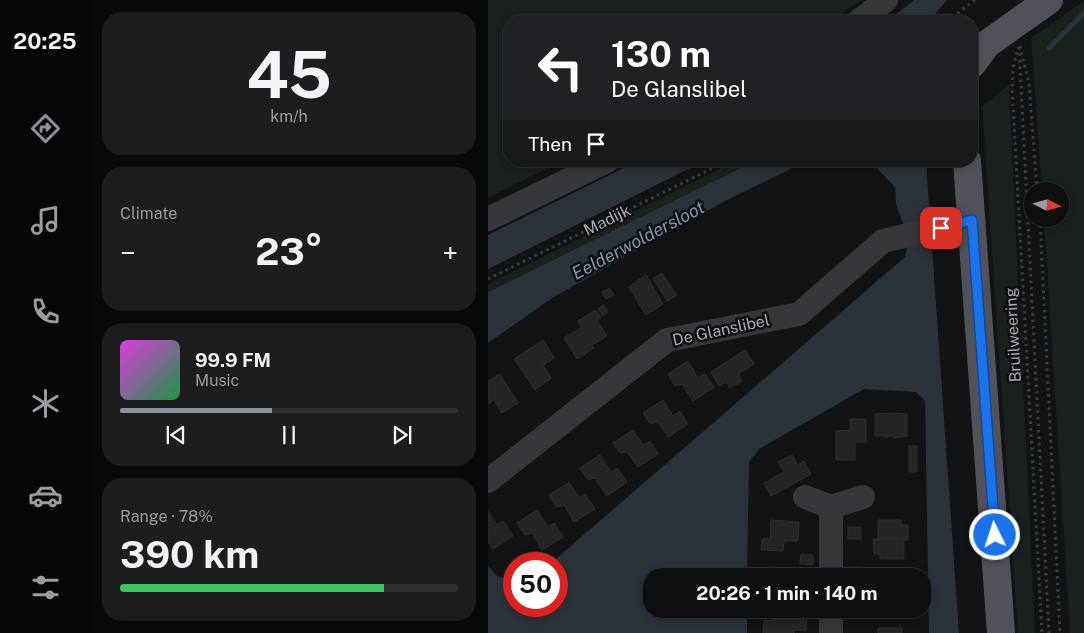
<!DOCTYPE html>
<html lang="en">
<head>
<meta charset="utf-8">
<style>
  :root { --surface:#0f0f10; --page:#1d1d1e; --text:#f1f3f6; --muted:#9b9c9f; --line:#2f2f30; --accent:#8c9099 }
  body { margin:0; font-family:"Public Sans",sans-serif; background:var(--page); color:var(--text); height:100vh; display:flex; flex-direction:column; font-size:19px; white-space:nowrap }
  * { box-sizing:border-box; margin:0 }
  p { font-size:16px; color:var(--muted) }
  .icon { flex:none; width:28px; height:28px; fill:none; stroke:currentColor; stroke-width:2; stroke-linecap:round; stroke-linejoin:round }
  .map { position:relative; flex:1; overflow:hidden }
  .details { display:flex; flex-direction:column; gap:12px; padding:12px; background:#080809; width:398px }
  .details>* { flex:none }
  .top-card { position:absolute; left:15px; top:15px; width:475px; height:152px; border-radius:20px; box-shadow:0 2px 8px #0003,0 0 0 1px var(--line); background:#202124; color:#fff; overflow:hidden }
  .needle { width:32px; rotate:96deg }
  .tools { position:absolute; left:536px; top:182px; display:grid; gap:10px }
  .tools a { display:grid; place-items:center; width:45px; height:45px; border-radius:50%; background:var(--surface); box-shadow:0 2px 8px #0003,0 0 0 1px var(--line); font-size:25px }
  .speed { position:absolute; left:15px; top:552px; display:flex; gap:10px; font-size:25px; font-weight:700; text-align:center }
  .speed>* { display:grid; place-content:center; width:65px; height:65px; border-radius:50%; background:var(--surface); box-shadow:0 2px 8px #0003,0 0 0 1px var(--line); line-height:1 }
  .speed .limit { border:8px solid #d22; background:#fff; color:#111 }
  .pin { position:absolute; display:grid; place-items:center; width:42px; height:42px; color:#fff; margin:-21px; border-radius:10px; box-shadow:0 2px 8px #0006 }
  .me { position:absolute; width:55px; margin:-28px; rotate:356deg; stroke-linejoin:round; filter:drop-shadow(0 0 4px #0008) }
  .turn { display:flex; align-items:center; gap:18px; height:105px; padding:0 25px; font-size:22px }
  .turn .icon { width:65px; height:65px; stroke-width:2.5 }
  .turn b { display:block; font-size:35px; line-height:42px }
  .then { display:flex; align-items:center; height:48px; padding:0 25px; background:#0003; gap:10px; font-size:19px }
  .big { font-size:38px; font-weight:700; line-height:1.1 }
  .details .tile { flex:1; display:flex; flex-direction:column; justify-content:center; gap:8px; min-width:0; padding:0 18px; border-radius:20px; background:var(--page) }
  .details .dial { align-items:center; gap:0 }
  .dial b { font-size:65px; line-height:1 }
  .song { display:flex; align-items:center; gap:15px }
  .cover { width:60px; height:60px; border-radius:8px; background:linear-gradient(135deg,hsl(300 70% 55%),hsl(140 70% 35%)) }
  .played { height:5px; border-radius:2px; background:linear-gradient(90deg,var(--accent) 45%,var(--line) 45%) }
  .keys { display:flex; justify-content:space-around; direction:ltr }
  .heat { display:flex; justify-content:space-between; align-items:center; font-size:28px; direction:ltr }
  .charge { height:8px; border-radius:4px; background:linear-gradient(90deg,#34c759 78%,var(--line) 0) }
  .trip { position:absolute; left:155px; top:568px; width:288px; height:50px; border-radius:20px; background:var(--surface); box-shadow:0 2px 8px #0003,0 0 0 1px var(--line); font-weight:700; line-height:50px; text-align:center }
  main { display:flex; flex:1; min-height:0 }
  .menu { display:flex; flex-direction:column; width:90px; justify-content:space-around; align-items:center; background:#060606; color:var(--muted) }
  .menu .icon { width:35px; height:35px }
  .menu .on { color:var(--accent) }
  .menu b { font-size:22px; color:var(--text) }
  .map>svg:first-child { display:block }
</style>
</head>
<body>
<main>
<nav class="menu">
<b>20:25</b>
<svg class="icon on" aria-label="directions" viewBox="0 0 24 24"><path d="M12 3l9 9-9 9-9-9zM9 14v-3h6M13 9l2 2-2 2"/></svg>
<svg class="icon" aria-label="music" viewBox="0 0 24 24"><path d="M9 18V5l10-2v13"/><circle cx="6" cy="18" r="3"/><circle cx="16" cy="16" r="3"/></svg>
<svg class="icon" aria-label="phone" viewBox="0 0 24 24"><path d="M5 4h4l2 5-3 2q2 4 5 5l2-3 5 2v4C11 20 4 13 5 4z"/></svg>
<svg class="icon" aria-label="climate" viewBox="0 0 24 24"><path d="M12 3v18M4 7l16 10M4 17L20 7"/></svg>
<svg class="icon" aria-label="car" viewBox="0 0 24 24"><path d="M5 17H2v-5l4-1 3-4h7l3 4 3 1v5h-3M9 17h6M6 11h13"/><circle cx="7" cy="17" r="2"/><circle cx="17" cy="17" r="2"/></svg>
<svg class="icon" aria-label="filters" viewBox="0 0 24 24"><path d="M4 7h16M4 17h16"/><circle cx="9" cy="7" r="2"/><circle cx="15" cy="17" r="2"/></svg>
</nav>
<section class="details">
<div class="tile dial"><b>45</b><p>km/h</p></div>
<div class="tile"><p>Climate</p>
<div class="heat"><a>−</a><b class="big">23°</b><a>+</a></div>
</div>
<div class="tile">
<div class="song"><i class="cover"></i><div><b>99.9 FM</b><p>Music</p></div></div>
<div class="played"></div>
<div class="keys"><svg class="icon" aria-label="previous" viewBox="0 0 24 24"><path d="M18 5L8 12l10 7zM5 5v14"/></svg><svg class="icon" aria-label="pause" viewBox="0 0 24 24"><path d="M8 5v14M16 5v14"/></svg><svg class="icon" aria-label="next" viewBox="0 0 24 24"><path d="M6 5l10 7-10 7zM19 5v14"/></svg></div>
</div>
<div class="tile"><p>Range · 78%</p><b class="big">390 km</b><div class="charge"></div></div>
</section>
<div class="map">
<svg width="597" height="633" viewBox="0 0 597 633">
  <rect width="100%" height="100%" fill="#141416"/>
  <!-- green -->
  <g fill="#1b211c">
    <polygon points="0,0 374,0 342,21 21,21 21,161 74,161 0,198"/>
    <polygon points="596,1 597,633 582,633 556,219 572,219 572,191 554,191 543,38"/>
    <polygon points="521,85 547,633 530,633 494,106"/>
    <polygon points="248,161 267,161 0,292 0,284"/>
  </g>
  <!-- water -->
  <g fill="#2b3239">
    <polygon points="426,0 459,0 441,21 400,21"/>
    <polygon points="150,161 216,161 0,269 0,235"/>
    <polygon points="267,161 319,161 235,202 64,298 0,343 0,292"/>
    <path d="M382 161H438L471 633H441L437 401 428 392 376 389 271 449 261 462 259 576H164V609H259V633H0V566L9 576 26 580V606H69V564H62L417 257C423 236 415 226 409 207 407 201 408 193 407 187Z"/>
  </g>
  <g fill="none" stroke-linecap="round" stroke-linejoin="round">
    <!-- stream -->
    <polyline stroke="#2b3239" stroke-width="5" points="561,48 597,12"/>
  </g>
  <!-- building -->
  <g fill="#252427" stroke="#2f2e32">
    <polygon points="174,273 189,295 179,301 165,279"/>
    <polygon points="158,275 175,304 158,315 141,287"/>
    <polygon points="121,288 126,295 118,299 114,292"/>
    <polygon points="116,305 120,312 115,316 110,308"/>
    <polygon points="108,310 113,317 109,320 119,336 104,345 106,348 89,359 76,338 94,327 90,321"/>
    <polygon points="55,340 66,358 55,365 63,378 47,390 26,359"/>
    <polygon points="257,350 266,364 251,374 253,382 242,388 238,382 231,386 223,372"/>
    <polygon points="200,361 210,378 217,374 226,387 205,401 194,384 187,386 180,374"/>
    <polygon points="12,374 30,403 14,413 6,400 0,404 0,381"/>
    <polygon points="175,400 185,416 192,411 200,424 180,437 169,422 162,424 155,413"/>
    <polygon points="408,413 419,414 419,436 406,438 406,436 399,436 398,438 398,436 387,436 387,414"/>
    <polygon points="362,419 378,419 378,442 367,442 367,460 348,460 348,431 362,430"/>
    <polygon points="145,430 155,445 162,441 170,454 150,467 139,452 132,453 125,443"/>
    <rect x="421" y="446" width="8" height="26"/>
    <polygon points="112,455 123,472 129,468 139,482 119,496 107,478 100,480 92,468"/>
    <polygon points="304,455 310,465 316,461 323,474 283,496 276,483 296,472 290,462"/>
    <polygon points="81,482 91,498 97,494 107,509 86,522 76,505 68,507 61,495"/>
    <polygon points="49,510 60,527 66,523 75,537 54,550 44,533 37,535 29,523"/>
    <polygon points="0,511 9,525 15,521 25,536 5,549 0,542"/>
    <polygon points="283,520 311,522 310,541 296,541 295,551 273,550 274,539 282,539"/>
    <polygon points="390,520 413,520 413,525 420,525 420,540 390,540"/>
    <rect x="360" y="527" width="13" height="12"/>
    <polygon points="385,539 416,539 416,559 392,559 392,554 386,554"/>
    <polygon points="313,554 325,555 325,565 312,564"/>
    <polygon points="282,567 305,570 305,576 270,576 270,574 282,575"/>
    <rect x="361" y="567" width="11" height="5"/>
    <rect x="388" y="574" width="23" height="2"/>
    <polygon points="286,609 319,609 318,631 306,630 306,633 275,633 276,620 285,621"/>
    <rect x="390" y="609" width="24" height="4"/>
    <rect x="390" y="628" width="24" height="5"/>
  </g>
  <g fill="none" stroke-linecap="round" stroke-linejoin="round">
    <!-- path -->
    <g stroke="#3c3d42" stroke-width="3" stroke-dasharray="2.5 4" stroke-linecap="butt">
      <polyline points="459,21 487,0"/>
      <polyline points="532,46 541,83 549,191"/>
      <polyline points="531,47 561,633"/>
      <polyline points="529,52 525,68 524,87 554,633"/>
      <polyline points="552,219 572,633"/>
      <polyline points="0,279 239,161"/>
    </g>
    <!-- minor -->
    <g stroke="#36363b" stroke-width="24">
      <polyline points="371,21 398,0"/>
      <polyline points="0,219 119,161"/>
      <polyline points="0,481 179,340 311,314 395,241 484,220"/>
      <polyline points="317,497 343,507 375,497"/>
      <polyline points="343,576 343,507"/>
      <polyline points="343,633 343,609"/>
    </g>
    <!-- major -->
    <g stroke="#52535a" stroke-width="28">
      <polyline points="484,64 499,44 561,0"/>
      <polyline points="479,161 513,633"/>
    </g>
  </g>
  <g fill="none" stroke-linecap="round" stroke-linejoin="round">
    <!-- route casing -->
    <g stroke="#114b97" stroke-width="12">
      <polyline id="route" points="453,228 484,220 507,535"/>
    </g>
    <!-- route -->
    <use href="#route" stroke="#1a73e8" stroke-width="9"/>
  </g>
  <g text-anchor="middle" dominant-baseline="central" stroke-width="5" stroke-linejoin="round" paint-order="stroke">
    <!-- street labels -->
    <g font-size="16" fill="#a7aab5" stroke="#100f11">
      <text transform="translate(119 220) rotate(-26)">Madijk</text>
      <text transform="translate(233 330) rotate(-12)">De Glanslibel</text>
      <text transform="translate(525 335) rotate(-93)">Bruilweering</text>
    </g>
    <!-- water labels -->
    <g font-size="18" font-style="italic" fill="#8095af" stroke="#100f11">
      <text transform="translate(150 240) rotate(-28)">Eelderwoldersloot</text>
    </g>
  </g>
</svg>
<div class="tools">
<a><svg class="needle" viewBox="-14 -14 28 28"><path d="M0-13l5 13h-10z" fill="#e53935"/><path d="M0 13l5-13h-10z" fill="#9b9c9f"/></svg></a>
</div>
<div class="speed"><div class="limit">50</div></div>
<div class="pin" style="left:453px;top:228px;background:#d93025"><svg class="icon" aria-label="arrive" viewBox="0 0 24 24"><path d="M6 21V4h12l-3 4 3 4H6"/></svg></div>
<svg class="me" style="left:507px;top:535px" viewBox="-20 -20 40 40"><circle r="17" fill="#1a73e8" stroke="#fff" stroke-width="3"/><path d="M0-11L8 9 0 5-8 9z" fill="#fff"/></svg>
<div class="trip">20:26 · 1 min · 140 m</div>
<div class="top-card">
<div class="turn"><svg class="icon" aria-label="left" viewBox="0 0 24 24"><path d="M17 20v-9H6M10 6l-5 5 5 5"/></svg><div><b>130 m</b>De Glanslibel</div></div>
<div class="then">Then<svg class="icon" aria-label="arrive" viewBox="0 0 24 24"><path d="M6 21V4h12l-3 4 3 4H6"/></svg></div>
</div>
</div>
</main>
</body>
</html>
